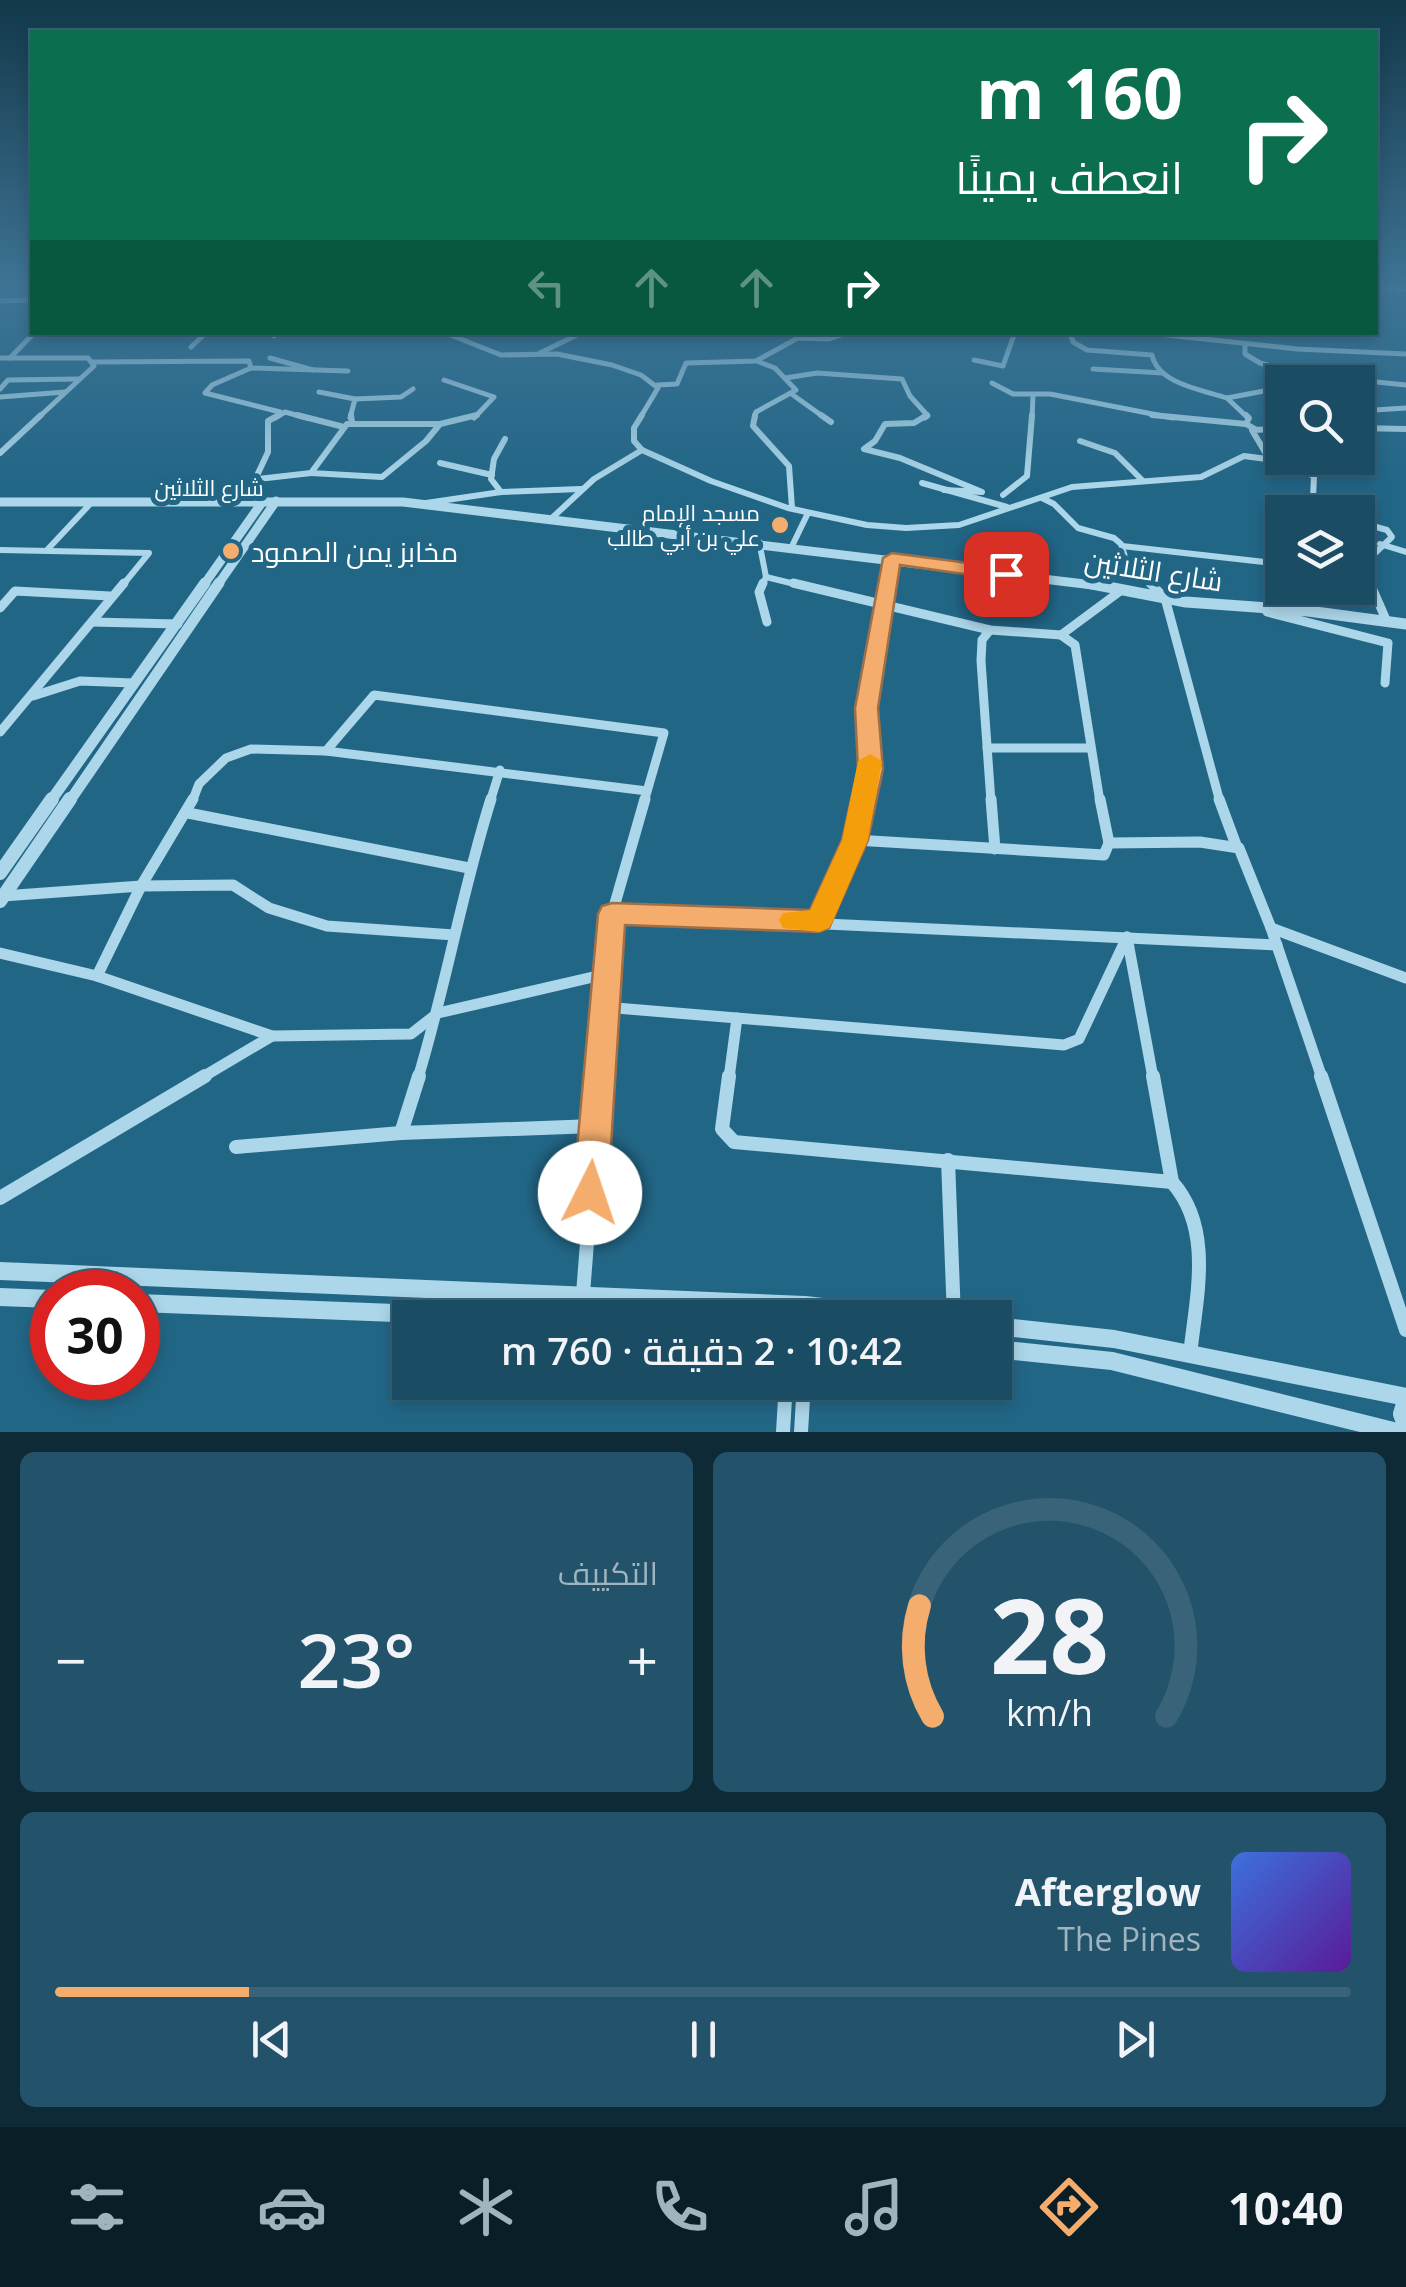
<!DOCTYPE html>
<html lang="ar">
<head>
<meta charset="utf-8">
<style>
  :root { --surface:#1a4c64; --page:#23536a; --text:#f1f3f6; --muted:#9fb4bf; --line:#386378; --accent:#f5ad6e }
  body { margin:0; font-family:"Open Sans",Cairo,sans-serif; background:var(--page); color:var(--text); direction:rtl; height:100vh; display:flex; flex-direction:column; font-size:38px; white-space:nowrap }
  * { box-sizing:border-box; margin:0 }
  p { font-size:32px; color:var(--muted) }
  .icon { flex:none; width:55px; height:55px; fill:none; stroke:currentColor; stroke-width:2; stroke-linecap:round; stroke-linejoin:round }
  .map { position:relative; height:1432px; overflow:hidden; direction:ltr }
  .panel { display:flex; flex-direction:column; gap:20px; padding:20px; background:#0e2a37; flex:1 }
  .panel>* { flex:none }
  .hud { position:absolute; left:30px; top:30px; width:1348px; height:305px; border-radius:0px; box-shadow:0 5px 15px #0003,0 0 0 2px var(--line); direction:rtl; background:#0b6e4f; color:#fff; overflow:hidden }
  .controls { position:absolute; left:1265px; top:365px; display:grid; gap:20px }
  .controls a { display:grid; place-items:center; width:110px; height:110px; border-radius:0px; background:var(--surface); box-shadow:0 5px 15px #0003,0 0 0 2px var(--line); font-size:50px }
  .speed { position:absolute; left:30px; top:1270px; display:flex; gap:20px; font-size:50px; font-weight:700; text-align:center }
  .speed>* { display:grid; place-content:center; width:130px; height:130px; border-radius:50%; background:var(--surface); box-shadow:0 5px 15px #0003,0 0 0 2px var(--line); line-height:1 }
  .speed .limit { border:15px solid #d22; background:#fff; color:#111 }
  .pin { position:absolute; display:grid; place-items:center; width:85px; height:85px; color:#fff; margin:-42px; border-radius:20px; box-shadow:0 5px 15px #0006 }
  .me { position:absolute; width:110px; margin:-55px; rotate:4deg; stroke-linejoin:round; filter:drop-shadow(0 0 8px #0008) }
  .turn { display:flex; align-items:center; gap:35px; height:210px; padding:0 30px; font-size:45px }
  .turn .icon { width:130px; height:130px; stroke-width:2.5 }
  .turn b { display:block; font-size:70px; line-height:85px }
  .lanes { display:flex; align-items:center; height:95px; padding:0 30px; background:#0003; justify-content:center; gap:50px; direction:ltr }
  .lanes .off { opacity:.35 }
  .big { font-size:75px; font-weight:600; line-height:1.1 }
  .panel .widget { flex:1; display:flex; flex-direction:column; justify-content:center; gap:15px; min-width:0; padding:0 35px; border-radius:15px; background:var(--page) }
  .panel .dial { align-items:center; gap:0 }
  .dial svg { height:260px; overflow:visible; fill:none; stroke:var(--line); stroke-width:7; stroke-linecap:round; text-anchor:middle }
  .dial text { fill:var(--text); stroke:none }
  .song { display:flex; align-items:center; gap:30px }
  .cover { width:120px; height:120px; border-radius:15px; background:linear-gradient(135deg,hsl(220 70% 55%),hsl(270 70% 35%)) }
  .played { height:10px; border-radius:5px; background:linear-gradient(90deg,var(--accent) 15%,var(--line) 15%) }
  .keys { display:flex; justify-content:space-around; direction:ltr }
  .heat { display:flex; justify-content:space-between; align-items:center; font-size:55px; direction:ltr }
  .panel .tiles { flex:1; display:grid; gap:20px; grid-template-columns:1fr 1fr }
  .widget:last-child { grid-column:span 2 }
  .trip { position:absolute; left:392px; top:1300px; width:620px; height:100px; border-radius:0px; background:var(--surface); box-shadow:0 5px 15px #0003,0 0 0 2px var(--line); font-weight:600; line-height:100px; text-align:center; direction:rtl }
  .dock { display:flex; height:160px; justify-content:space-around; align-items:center; background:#0a1e28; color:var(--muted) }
  .dock .icon { width:70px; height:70px }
  .dock .on { color:var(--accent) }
  .dock b { font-size:45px; color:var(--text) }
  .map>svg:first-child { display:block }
</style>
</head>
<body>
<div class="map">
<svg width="1406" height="1432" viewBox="0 0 1406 1432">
  <rect width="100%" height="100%" fill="#226686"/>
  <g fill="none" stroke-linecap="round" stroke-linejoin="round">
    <!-- minor-far4 -->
    <g stroke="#acd6e9" stroke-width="5">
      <polyline points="1375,286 1406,290"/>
      <polyline points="0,301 32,300"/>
      <polyline points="273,332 274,336"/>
      <polyline points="443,332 501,355 557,354 612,365 641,375 658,388 640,418"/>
      <path d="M1070 332 1073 342 1087 350 1152 355C1158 384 1203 390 1227 398"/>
      <polyline points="1139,332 1297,349 1406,354"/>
      <polyline points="1245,344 1245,354 1260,363 1299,374 1406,385"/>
      <polyline points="191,347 207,332"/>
      <polyline points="540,353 583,332"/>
      <polyline points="0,358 88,358 94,366 38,418"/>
      <polyline points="10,358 35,332"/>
      <polyline points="270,358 313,370"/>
      <polyline points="974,360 1003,366 1015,332"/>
      <polyline points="93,362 249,361 251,368 212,385 205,393 280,412"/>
      <polyline points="251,368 348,371"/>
      <polyline points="1093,369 1163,373"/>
      <polyline points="785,378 817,373 902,379 910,396 928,416 925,418"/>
      <polyline points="444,380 494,397 474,418"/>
      <polyline points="992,383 1013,394 1050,394 1173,418"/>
      <polyline points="657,385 677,384 686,363 756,361 798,338 829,339 850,332"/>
      <polyline points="0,389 8,380 78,379"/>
      <polyline points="319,392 355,399 350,418"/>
      <polyline points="1358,392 1374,408"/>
      <polyline points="793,395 825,418"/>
      <polyline points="0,397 65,392"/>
      <polyline points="355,399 401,397 413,389"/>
      <polyline points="1358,411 1406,408"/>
      <polyline points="275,418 285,412 307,418"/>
      <polyline points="755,418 756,412 796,390 775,368 759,362"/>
      <polyline points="1032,418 1033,395"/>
      <polyline points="1248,418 1227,398 1264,391"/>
    </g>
    <!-- minor-far3 -->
    <g stroke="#acd6e9" stroke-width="6">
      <polyline points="297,415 344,427"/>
      <polyline points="351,415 352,423"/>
      <polyline points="642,415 634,428 634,441 642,450 711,481 788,508 867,525 906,528 959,525 1072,487 1201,477 1244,456 1275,460 1314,476 1313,498 1301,507 1304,512"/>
      <polyline points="755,415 753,426 789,466 792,508"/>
      <polyline points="821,415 831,422"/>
      <polyline points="927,415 914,423 885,424 875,441 864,449 900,458 982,492 944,490"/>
      <polyline points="1152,415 1246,424"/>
      <polyline points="1246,415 1249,418 1246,424 1255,429"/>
      <polygon points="347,424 440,424 426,441 382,477 311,473"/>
      <polyline points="440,424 477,415"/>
      <polyline points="1358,428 1406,429"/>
      <polyline points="1080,441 1115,453 1142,480"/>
      <polyline points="0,453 41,415"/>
      <polyline points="1269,459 1252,430 1282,429"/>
      <polyline points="440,463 492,475"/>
      <polyline points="258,479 311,473"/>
      <polyline points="922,483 1007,507"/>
      <polyline points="501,492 491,479 494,459 505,439"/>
      <polyline points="1003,495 1027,476 1032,415"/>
      <polyline points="1042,498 1054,504 1078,528 1114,538 1121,544 1126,560 1153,586"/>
      <polyline points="245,501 268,452 268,421 279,415"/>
      <polyline points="426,503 501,492 581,489"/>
      <polyline points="553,517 594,479 642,450"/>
      <polyline points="1358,522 1387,530 1392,537 1373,555 1370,586"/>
      <polyline points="759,541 766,577 762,586"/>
      <polyline points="793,544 808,513"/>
      <polyline points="1380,544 1406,552"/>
      <polyline points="1122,546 1282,564"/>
      <polyline points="0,550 149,553 122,586"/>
      <polyline points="47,550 92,502"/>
      <polyline points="766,577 803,586"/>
      <polyline points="887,586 892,558"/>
    </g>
    <!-- minor-far2 -->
    <g stroke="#acd6e9" stroke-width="9">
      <polyline points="763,583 759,592 767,622"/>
      <polyline points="793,583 990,630 1061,635 1119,592"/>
      <polyline points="1150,583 1165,598 1220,802"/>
      <polyline points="1370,583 1387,622"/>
      <polyline points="0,608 15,591 110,596"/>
      <polyline points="1267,612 1388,643 1385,683"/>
      <polyline points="92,622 178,624"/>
      <polyline points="990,630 982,640 981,661 991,802"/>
      <polyline points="1061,635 1075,645 1100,802"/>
      <polyline points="33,696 80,681 133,683"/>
      <polyline points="0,732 124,583"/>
      <polyline points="987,748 1089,748"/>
      <polyline points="326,751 374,695 664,733 644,802"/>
      <polyline points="192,802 199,784 226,758 251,749 326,751 647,791"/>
      <polyline points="490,802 500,770"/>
      <polyline points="863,802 870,769 867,708 888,583"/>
    </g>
    <!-- minor-far1 -->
    <g stroke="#acd6e9" stroke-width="11">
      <polyline points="991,799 995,849"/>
      <polyline points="1100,799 1109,843"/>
      <polyline points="1219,799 1236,845"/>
      <polyline points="188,813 469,868"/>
      <polyline points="855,840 1104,855 1109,843 1200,842 1239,848 1271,928 1322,1078"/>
      <polyline points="3,896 141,886 233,885 269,908 327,926 454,935"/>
      <polyline points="612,914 1277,945"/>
      <polyline points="819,921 855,840 864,799"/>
      <polyline points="1271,928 1406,978"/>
      <polyline points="1127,937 1153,1078"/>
      <polyline points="0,953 97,976 272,1036 411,1034 438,1013 606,974"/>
      <polyline points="97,976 141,886 193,799"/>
      <polyline points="604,1007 1064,1045 1079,1039 1127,937"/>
      <polyline points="201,1078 272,1036"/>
      <path d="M418 1078C446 986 462 891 491 799"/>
      <polyline points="599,1078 612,914 645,799"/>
      <polyline points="729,1078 737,1018"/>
    </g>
    <!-- minor -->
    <g stroke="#acd6e9" stroke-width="14">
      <polyline points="729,1076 722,1129 734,1142 1172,1182 1153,1076"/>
      <polyline points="1321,1076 1406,1330"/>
      <polyline points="401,1133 419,1076"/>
      <polyline points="236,1147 401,1133 595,1126"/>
      <polyline points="948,1160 954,1318"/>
      <path d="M1172 1182C1214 1229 1196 1298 1190 1355"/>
      <polyline points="0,1198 205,1076"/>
      <polyline points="583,1294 600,1076"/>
      <polyline points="783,1432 786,1382"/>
      <polyline points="801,1432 804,1382"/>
    </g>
    <!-- tertiary-far3 -->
    <g stroke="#acd6e9" stroke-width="9">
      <polyline points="0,502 403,502 1101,586"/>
      <polyline points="203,586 263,501"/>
      <polyline points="217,586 276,501"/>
    </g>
    <!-- tertiary-far2 -->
    <g stroke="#acd6e9" stroke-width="11">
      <polyline points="1087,583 1186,602 1308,611 1406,624"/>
      <polyline points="50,802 205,583"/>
      <polyline points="69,802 219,583"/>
    </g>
    <!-- tertiary-far1 -->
    <g stroke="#acd6e9" stroke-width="14">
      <polyline points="0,873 52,799"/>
      <polyline points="0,901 70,799"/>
    </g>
    <!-- tertiary -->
    <g stroke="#acd6e9" stroke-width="18">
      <polyline points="0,1271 805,1305 916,1318"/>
      <polyline points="0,1297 52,1299"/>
      <polyline points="138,1303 524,1318"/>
      <polyline points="995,1326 1114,1339 1406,1397"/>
      <polyline points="995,1349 1112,1361 1397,1432"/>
      <polyline points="1406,1401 1402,1414 1406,1425"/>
    </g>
  </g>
  <!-- sky -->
  <linearGradient id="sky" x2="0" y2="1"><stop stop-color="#13384a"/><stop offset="0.59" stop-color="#3e7495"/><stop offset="1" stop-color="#3e7495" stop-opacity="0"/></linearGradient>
  <rect width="1406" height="485" fill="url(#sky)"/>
  <!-- route -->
  <polygon fill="#f5ad6e" stroke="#9f7048" stroke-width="2.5" points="892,553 1006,568 1015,574 1006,580 900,565 878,708 883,769 868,840 829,928 819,932 625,925 608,1193 603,1205 590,1210 578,1205 573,1193 598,914 602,906 612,903 810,910 842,840 858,769 855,708 883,558"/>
  <!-- slow -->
  <polygon fill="#f59e0b" points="870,754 882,761 868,840 833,921 829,928 819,932 783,928 779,920 783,913 810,910 842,840 858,761"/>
  <!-- markers -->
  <g fill="#f5ad6e" stroke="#226686" stroke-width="4">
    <circle cx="780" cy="525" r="10"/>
    <circle cx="231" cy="551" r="10"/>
  </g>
  <g text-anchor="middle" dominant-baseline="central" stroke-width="10" stroke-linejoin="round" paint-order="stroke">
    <!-- far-street labels -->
    <g font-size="22" fill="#fff" stroke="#226686">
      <text x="209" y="487">شارع الثلاثين</text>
    </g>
    <!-- far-poi labels -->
    <g font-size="22" fill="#fff" stroke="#226686" text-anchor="end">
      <text x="760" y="512">مسجد الإمام<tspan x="760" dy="25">علي بن أبي طالب</tspan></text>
    </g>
    <!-- poi labels -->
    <g font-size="28" fill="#fff" stroke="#226686" text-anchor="start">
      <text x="251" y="551">مخابز يمن الصمود</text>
    </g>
    <!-- street labels -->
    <g font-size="28" fill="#fff" stroke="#226686">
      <text transform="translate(1154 570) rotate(9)">شارع الثلاثين</text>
    </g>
  </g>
</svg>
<div class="controls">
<a><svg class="icon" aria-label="search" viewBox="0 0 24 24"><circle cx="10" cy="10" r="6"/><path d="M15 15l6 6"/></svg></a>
<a><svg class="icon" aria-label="layers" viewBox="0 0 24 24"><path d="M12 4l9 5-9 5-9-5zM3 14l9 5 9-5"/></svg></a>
</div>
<div class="speed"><div class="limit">30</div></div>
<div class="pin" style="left:1006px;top:574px;background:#d93025"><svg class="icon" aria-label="arrive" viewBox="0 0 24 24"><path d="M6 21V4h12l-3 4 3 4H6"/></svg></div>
<svg class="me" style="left:590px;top:1193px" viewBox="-20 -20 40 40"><circle r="19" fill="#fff"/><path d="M0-13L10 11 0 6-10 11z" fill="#f5ad6e"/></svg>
<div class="trip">10:42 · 2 دقيقة · 760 m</div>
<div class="hud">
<div class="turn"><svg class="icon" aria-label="right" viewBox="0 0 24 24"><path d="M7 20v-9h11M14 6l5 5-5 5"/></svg><div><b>160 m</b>انعطف يمينًا</div></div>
<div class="lanes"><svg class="icon off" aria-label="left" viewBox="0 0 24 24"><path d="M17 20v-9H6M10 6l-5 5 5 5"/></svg><svg class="icon off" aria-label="ahead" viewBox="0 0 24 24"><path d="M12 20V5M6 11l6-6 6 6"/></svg><svg class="icon off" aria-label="ahead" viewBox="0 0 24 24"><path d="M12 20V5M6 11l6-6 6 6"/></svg><svg class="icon" aria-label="right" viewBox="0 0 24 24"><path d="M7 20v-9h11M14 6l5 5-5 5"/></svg></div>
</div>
</div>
<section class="panel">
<div class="tiles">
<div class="widget dial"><svg viewBox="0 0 100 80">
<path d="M14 69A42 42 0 1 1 86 69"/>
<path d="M14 69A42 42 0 0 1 10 35" stroke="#f5ad6e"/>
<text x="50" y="56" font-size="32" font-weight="700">28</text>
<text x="50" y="72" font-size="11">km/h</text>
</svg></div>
<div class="widget"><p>التكييف</p>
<div class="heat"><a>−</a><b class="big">23°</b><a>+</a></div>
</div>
<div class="widget">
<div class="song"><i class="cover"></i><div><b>Afterglow</b><p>The Pines</p></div></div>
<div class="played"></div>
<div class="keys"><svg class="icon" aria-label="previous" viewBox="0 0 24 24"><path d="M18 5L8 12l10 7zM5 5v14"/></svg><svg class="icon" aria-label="pause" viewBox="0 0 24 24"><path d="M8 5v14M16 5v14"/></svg><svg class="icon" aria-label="next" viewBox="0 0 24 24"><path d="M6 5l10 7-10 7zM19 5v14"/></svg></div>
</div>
</div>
</section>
<nav class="dock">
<b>10:40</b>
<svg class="icon on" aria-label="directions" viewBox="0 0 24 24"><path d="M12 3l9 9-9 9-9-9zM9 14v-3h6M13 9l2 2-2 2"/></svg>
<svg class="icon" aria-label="music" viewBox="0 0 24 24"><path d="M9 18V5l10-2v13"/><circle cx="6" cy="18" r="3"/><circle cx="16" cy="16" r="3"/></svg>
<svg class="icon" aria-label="phone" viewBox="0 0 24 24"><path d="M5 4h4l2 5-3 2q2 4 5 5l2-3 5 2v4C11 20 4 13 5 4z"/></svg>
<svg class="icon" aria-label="climate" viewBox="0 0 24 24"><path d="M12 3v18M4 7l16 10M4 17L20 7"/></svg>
<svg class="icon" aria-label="car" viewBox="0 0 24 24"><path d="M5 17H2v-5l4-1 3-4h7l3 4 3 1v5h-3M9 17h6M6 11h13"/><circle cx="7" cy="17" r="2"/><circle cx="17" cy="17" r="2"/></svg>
<svg class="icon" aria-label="filters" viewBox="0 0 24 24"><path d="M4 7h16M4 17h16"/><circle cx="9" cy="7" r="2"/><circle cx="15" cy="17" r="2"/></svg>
</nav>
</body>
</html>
